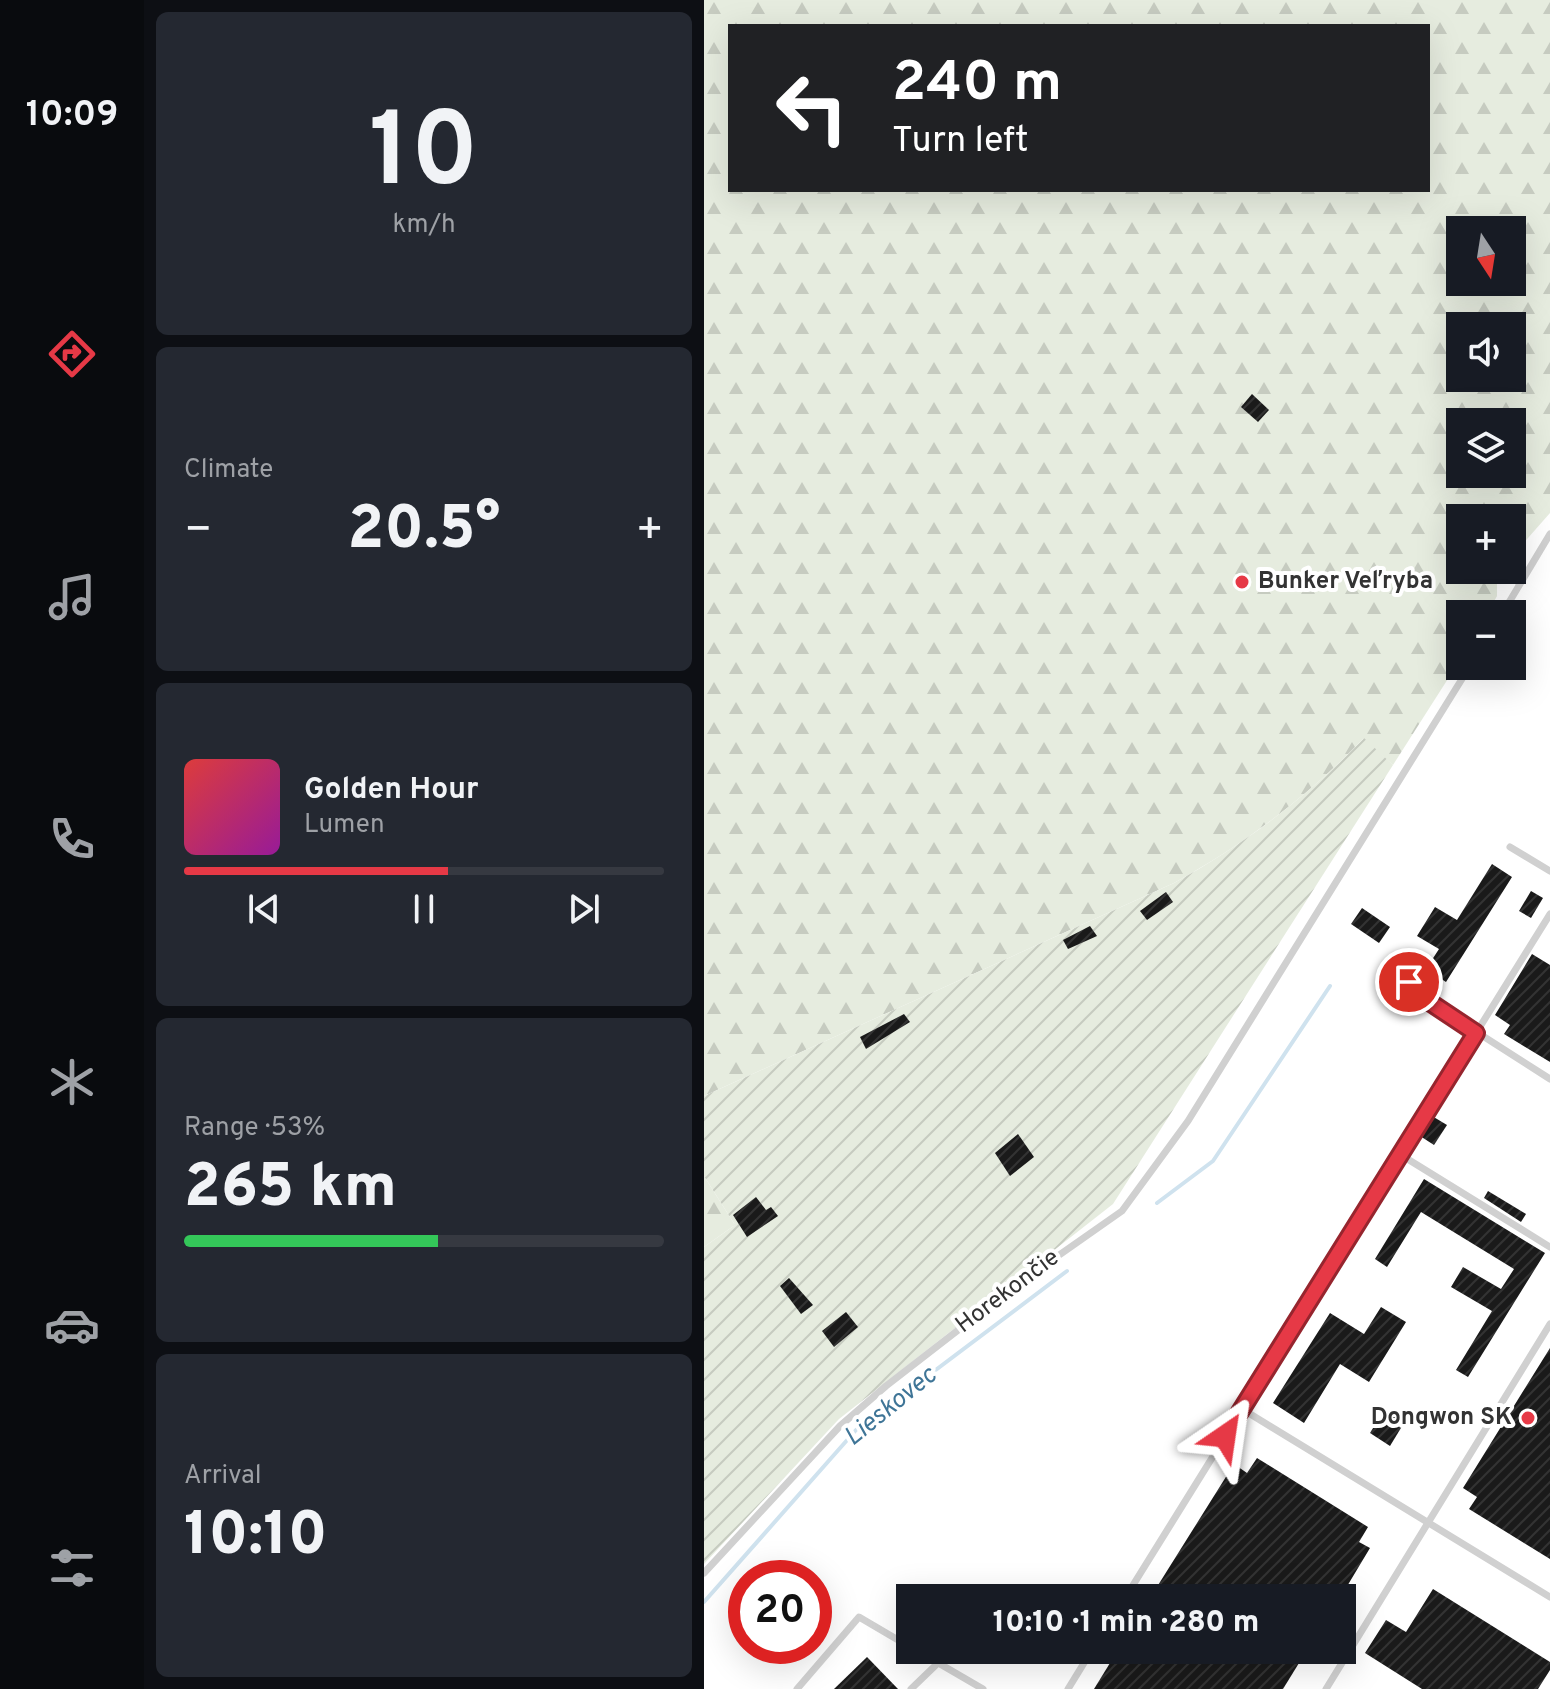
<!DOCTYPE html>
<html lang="en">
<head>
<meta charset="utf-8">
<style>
  :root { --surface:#171b24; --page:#242831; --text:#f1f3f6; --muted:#9ea1a6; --line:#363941; --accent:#e63946 }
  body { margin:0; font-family:Overpass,sans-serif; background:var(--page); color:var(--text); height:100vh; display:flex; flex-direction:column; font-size:30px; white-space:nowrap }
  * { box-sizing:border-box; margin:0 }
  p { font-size:26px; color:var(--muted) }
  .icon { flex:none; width:44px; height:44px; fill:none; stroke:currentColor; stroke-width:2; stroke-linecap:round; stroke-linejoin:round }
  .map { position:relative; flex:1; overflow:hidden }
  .drawer { display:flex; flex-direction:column; gap:12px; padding:12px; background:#0d0f14; width:560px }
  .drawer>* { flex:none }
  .hud { position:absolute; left:24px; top:24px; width:702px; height:168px; border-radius:0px; box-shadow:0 8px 32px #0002; background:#202124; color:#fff; overflow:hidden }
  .needle { width:52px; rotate:168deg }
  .fabs { position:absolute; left:742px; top:216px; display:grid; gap:16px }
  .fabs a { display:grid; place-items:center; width:80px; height:80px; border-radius:0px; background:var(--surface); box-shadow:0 8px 32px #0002; font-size:40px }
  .speed { position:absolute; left:24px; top:1560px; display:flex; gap:16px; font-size:40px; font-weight:700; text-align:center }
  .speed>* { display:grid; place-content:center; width:104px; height:104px; border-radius:50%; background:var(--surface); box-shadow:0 8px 32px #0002; line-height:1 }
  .speed .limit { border:12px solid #d22; background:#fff; color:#111 }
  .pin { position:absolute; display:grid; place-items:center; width:68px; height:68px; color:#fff; margin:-34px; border:4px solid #fff; border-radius:50%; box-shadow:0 2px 8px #0007 }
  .me { position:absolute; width:88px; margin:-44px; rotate:32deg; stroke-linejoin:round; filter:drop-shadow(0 0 6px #0008) }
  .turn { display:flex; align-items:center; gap:28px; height:168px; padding:0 32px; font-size:36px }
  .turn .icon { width:104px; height:104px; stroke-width:2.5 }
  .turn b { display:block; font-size:56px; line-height:68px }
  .big { font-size:60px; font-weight:800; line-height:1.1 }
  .drawer .tile { flex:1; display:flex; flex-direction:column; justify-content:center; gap:12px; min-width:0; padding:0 28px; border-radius:12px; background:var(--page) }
  .drawer .dial { align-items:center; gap:0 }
  .dial b { font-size:104px; line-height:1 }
  .song { display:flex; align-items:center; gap:24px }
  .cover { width:96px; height:96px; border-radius:12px; background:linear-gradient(135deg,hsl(0 70% 55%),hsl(300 70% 35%)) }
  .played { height:8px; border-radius:4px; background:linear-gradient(90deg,var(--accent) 55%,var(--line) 55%) }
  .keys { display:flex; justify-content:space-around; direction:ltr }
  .heat { display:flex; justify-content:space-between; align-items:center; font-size:44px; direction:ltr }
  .charge { height:12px; border-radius:6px; background:linear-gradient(90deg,#34c759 53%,var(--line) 0) }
  .trip { position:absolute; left:192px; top:1584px; width:460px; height:80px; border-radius:0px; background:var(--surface); box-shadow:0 8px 32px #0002; font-weight:800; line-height:80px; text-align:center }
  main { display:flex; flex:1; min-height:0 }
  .dock { display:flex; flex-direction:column; width:144px; justify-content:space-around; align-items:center; background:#090b0e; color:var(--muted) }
  .dock .icon { width:56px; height:56px }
  .dock .current { color:var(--accent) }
  .dock b { font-size:36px; color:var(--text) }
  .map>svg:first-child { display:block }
</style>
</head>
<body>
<main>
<nav class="dock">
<b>10:09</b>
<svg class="icon current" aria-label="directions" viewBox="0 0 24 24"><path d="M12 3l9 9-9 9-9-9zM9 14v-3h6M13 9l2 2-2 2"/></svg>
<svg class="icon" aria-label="music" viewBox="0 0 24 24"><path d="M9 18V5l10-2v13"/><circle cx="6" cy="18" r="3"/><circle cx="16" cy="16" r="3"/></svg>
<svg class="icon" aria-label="phone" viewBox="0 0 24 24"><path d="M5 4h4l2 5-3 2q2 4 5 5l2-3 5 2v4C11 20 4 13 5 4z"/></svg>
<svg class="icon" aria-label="climate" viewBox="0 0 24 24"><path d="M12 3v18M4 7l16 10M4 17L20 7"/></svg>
<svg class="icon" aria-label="car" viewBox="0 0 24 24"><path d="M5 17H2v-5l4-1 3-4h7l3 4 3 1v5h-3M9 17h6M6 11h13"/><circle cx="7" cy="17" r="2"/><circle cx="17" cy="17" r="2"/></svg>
<svg class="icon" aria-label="filters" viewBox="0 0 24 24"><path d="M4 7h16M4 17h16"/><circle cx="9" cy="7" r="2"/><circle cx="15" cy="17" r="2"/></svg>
</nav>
<section class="drawer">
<div class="tile dial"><b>10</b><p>km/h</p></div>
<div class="tile"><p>Climate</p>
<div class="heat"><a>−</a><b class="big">20.5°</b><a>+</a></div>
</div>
<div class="tile">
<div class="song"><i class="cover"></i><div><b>Golden Hour</b><p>Lumen</p></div></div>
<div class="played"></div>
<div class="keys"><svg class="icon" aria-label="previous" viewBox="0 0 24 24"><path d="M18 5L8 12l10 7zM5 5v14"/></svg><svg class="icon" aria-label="pause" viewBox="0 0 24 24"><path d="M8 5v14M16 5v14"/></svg><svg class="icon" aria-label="next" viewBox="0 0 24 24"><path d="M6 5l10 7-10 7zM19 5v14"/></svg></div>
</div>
<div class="tile"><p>Range · 53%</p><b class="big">265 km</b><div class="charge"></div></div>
<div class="tile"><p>Arrival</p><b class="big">10:10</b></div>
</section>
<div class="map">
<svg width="846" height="1689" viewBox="0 0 846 1689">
  <defs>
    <pattern id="forest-firs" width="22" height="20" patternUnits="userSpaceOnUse" patternTransform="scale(2)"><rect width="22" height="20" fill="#e6ecdf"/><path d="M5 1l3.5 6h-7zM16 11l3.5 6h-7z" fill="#c6cbc0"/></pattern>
    <pattern id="garden-furrows" width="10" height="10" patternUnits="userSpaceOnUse" patternTransform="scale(2)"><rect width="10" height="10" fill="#e6ecdf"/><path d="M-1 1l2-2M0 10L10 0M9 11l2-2" fill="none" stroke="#c6cbc0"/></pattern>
    <pattern id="building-hatch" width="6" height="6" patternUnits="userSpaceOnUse" patternTransform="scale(2)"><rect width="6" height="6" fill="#1a1a1a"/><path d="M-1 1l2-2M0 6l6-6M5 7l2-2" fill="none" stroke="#333"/></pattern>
  </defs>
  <rect width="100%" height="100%" fill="#fff"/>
  <!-- forest -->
  <g fill="url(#forest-firs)" fill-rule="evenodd">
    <path d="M0 0H846V513L808 556V518H756V570H785L793 578V596L783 614H756V660L689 765 659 739C603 797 541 844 470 883L0 1096ZM26 26H724V190H26ZM756 230H808V282H756ZM756 326H808V378H756ZM756 422H808V474H756Z"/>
    <polygon points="0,1176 31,1225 0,1247"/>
  </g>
  <!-- garden -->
  <path fill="url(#garden-furrows)" d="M660 738 689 765 409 1204 135 1419 0 1564V1247L31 1225 0 1176V1096L470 883C541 844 603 797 660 738Z"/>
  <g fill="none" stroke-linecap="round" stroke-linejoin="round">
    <!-- stream -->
    <g stroke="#cfe2ee" stroke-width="4">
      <polyline points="453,1203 509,1161 626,986"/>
      <polyline points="0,1602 152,1430 363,1271"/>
    </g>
  </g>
  <!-- building -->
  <g fill="url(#building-hatch)">
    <polygon points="548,394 565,410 554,422 537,407"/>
    <polygon points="788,864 808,877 742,982 722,969 735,949 713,936 731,907 753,920"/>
    <polygon points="827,891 839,898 827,918 815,911"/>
    <polygon points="462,892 469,902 443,920 436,911"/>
    <polygon points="658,908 686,927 675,943 647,924"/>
    <polygon points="386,926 393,936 364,949 359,940"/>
    <polygon points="828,954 846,965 846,1062 800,1034 806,1025 791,1015"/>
    <polygon points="200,1014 206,1022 162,1049 156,1037"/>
    <polygon points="728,1116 743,1125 730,1145 716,1136"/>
    <polygon points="314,1134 330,1157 306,1176 291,1153"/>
    <polygon points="720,1179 841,1253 764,1377 752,1370 788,1311 747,1287 759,1267 797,1289 810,1269 717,1212 683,1267 671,1259"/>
    <polygon points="784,1191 822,1214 817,1222 780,1198"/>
    <polygon points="52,1197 62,1210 67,1207 74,1216 43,1237 29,1215"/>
    <polygon points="85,1278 109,1305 97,1314 76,1286"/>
    <polygon points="677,1307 702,1322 665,1382 636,1364 600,1423 569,1403 626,1313 660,1334"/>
    <polygon points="142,1312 154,1327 130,1347 118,1331"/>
    <polygon points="846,1348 846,1559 765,1509 773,1497 759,1488"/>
    <polygon points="680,1410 700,1423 686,1446 666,1433"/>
    <polygon points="553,1458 664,1527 655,1542 666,1548 636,1598 446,1598 530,1464 543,1473"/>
    <polygon points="729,1589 846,1662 846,1670 834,1689 718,1689 661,1653 682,1620 702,1632"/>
    <polygon points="414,1650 603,1650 579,1689 390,1689"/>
    <polygon points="163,1657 194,1689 130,1689"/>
  </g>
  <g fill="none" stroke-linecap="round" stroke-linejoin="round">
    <!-- service -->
    <g stroke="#d0d0d0" stroke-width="7">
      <polyline points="796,570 816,583"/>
      <polyline points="798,614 846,534"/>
      <polyline points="806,847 846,871"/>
      <polyline points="705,982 721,999 846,1079"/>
      <polyline points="697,1155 846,1247"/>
      <polyline points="538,1409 846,1597"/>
      <polyline points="0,1573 136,1426 182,1386 311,1286 418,1211 484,1121 766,666"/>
      <polyline points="421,1598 846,914"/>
      <polyline points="212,1650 279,1689"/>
      <polyline points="93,1689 155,1617 206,1647"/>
      <polyline points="207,1689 234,1663"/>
      <polyline points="364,1689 388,1650"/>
      <polyline points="622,1689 846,1324"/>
    </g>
  </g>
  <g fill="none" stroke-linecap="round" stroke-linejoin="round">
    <!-- route casing -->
    <g stroke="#96252e" stroke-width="20">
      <polyline id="route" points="521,1436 772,1033 721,999 705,982"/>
    </g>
    <!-- route -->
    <use href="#route" stroke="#e63946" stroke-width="14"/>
  </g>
  <!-- markers -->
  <g fill="#e63946" stroke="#fff" stroke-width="3">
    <circle cx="538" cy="582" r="8"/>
    <circle cx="824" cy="1418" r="8"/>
  </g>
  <g text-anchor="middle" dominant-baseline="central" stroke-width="8" stroke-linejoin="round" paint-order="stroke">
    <!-- poi labels -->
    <g font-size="24" font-weight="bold" fill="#333" stroke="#fff" text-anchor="start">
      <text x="554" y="582">Bunker Veľryba</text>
      <text x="808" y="1418" text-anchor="end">Dongwon SK</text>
    </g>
    <!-- street labels -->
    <g font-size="24" fill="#333" stroke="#fff">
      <text transform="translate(304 1292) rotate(-37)">Horekončie</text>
    </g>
    <!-- water labels -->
    <g font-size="26" font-style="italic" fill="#3f7597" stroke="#fff">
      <text transform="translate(187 1407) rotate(-39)">Lieskovec</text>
    </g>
  </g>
</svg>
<div class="fabs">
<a><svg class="needle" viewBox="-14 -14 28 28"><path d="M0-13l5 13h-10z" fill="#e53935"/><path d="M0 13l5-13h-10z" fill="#9ea1a6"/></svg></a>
<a><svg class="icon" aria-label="sound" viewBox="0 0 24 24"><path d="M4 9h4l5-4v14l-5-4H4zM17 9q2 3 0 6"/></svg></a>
<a><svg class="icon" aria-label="layers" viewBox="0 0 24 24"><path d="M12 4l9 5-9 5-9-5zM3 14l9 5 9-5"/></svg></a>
<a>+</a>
<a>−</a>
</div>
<div class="speed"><div class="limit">20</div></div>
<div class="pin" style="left:705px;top:982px;background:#d93025"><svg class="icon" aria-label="arrive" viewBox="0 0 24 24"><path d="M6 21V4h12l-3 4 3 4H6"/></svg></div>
<svg class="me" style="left:521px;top:1436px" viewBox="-20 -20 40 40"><path d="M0-17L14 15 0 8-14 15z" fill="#e63946" stroke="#fff" stroke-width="4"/></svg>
<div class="trip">10:10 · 1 min · 280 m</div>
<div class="hud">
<div class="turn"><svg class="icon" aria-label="left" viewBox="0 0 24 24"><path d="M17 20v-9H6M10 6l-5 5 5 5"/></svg><div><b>240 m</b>Turn left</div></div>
</div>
</div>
</main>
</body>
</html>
